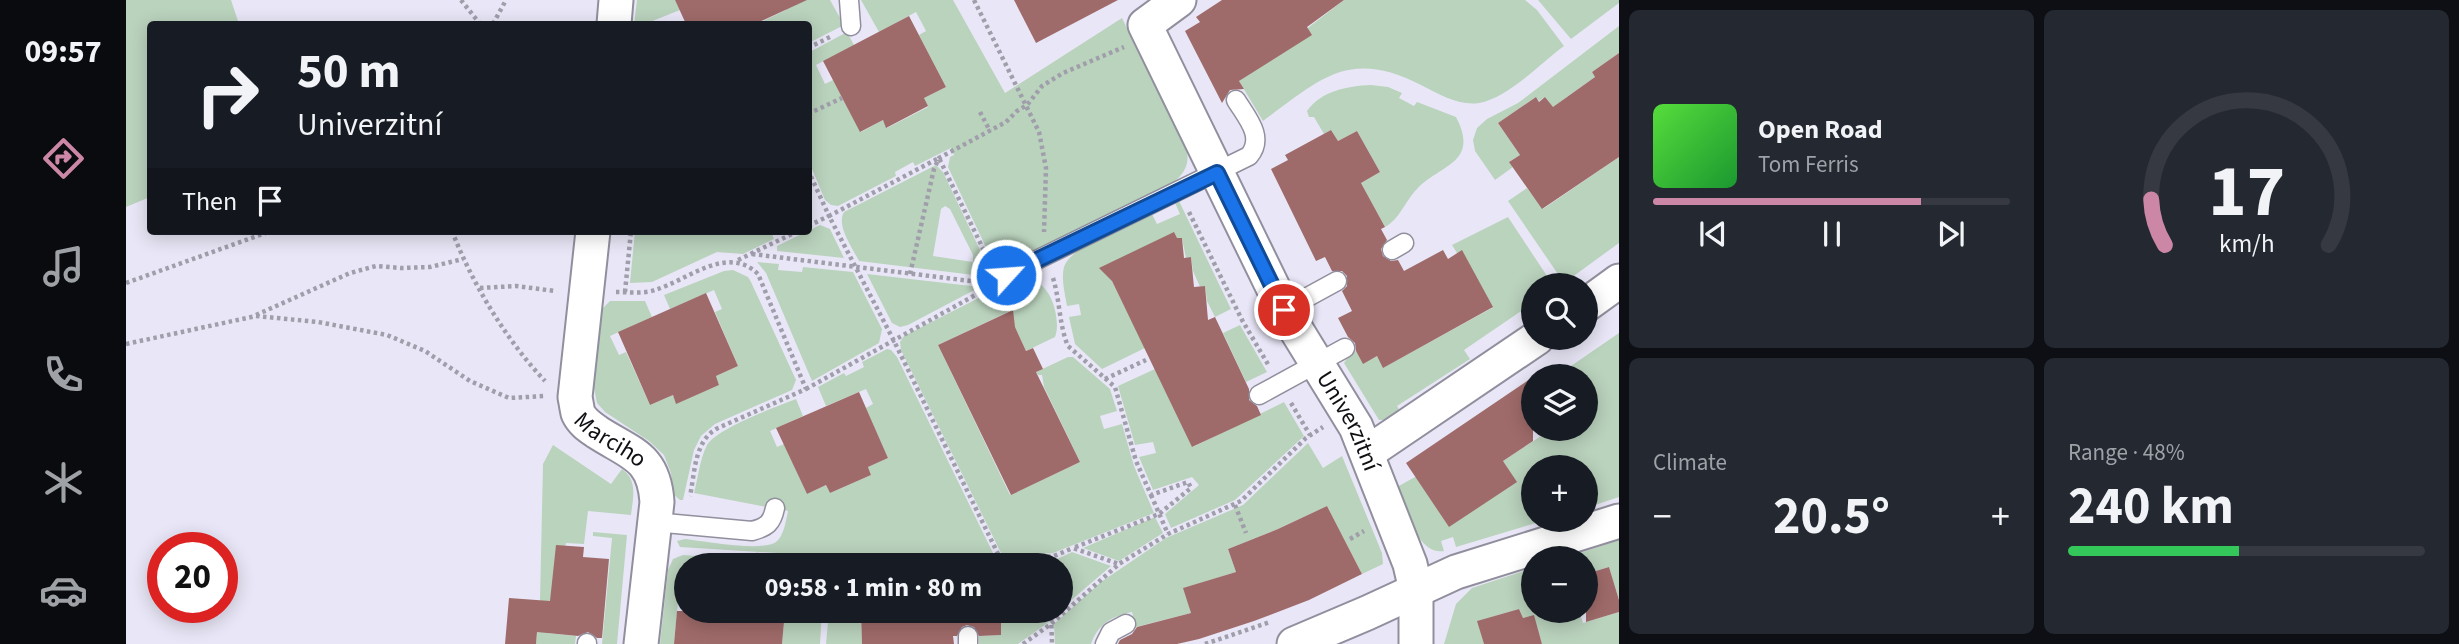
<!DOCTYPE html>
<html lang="en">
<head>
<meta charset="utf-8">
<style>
  :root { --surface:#171b24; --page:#242831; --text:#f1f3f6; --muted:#9ea1a6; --line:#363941; --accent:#cc86a6 }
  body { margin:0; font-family:"Source Sans 3",sans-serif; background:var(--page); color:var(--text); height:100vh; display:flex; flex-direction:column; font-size:26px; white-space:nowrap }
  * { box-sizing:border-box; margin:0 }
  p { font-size:23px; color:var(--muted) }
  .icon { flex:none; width:38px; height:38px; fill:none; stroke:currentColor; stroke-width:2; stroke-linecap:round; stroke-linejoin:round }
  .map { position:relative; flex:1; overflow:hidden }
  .drawer { display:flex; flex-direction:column; gap:10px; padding:10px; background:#0d0f14; width:840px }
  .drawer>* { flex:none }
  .banner { position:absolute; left:21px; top:21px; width:665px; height:214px; border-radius:7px; box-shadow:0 4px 18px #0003; background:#171b24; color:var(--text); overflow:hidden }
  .fabs { position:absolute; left:1395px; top:273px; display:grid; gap:14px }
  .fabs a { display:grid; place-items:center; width:77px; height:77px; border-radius:50%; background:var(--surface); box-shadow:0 4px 18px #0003; font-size:35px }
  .speed { position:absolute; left:21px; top:532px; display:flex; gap:14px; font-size:35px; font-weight:700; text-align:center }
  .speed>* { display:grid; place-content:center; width:91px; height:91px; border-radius:50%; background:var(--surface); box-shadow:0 4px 18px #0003; line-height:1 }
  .speed .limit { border:10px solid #d22; background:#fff; color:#111 }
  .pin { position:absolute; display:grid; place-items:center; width:60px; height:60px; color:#fff; margin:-30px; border:4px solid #fff; border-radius:50%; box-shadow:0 2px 7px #0007 }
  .me { position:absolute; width:77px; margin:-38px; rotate:64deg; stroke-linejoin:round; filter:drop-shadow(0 0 5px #0008) }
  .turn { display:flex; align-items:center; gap:24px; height:147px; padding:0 35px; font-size:32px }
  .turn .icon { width:91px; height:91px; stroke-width:2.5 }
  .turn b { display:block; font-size:49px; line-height:60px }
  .then { display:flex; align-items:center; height:66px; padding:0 35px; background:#0003; gap:14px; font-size:26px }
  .big { font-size:52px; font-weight:700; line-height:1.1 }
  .drawer .tile { flex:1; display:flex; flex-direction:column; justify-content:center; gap:10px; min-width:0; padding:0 24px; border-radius:10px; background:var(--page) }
  .drawer .dial { align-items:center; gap:0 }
  .dial svg { height:182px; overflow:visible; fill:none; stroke:var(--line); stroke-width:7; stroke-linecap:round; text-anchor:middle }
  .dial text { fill:var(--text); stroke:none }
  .song { display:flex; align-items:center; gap:21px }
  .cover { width:84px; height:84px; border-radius:10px; background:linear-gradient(135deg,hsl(110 70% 55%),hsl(130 70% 35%)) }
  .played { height:7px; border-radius:4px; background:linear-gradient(90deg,var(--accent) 75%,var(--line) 75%) }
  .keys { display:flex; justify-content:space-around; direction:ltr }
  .heat { display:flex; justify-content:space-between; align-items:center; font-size:38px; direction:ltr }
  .charge { height:10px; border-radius:5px; background:linear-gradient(90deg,#34c759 48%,var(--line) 0) }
  .drawer .tiles { flex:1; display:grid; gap:10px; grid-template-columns:repeat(2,1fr) }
  .trip { position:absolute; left:548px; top:553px; width:399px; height:70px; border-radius:35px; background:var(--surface); box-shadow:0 4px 18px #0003; font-weight:700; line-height:70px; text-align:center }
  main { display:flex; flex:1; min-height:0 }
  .tab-bar { display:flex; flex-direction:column; width:126px; justify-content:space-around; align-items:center; background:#090b0e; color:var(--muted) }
  .tab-bar .icon { width:49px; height:49px }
  .tab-bar .active { color:var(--accent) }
  .tab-bar b { font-size:32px; color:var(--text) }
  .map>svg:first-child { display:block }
</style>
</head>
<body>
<main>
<nav class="tab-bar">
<b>09:57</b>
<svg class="icon active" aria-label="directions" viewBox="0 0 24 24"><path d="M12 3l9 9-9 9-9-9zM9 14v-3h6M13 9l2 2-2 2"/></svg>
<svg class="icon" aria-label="music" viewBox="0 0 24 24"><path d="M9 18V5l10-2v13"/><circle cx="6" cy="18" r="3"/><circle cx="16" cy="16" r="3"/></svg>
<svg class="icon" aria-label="phone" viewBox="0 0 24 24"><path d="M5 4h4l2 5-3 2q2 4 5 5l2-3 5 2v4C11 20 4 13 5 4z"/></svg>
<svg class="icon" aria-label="climate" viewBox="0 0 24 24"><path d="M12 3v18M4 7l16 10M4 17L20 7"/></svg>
<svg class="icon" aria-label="car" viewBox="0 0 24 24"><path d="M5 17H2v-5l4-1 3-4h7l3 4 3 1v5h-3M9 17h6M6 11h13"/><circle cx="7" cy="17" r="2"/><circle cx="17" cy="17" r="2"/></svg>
</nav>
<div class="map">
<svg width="1493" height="644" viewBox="0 0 1493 644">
  <rect width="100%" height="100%" fill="#e9e7f7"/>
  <!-- green -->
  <g fill="#bad3bd" fill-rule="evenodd">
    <polygon points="0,0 105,0 113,24 24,24 24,197 0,207"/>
    <polygon points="511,0 549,0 554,10 519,24 508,24"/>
    <polygon points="655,0 704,0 718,25 683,43 682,24 639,24 637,21 660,10"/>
    <path d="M735 0H827L879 93 996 18 1059 146C1065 161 1060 172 1048 182L876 266 869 264 866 260 822 167 824 157 828 155 825 148 789 166 787 162 769 172 770 176 712 206 705 205 699 200 683 162 682 53 721 32 728 45 690 65 699 84 707 80 735 132 757 120 761 128 802 107 798 98 820 87 793 35 800 31 790 12 753 32Z"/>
    <path d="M1218 0H1399L1411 10 1438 46C1415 63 1382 98 1353 103 1334 106 1314 95 1297 86 1223 48 1196 78 1137 121L1113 81Z"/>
    <polygon points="1412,0 1493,0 1493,3 1445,39"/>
    <polygon points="1493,26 1493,53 1466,72 1469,77 1434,102 1435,104 1428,109 1419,97 1413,101 1410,97 1372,123 1394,155 1384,161 1387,167 1369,180 1349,151 1347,140 1351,128 1361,119 1392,103"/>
    <path d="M1245 85 1262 87 1276 93 1273 98 1288 106 1291 102 1330 117C1354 163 1315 164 1291 189 1279 201 1274 219 1259 227L1235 183 1254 172 1231 131 1212 141 1205 130 1198 134 1188 117H1183L1181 111C1195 91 1221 86 1245 85Z"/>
    <polygon points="1493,157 1493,243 1438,283 1382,201 1401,188 1417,209"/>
    <path d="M810 165 817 172 864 271 863 274 856 276 733 261C726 247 710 226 718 212ZM819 206 824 209 847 255V262L807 256 815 209Z"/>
    <path d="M1053 201 1105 309 1089 317 1081 301 1079 286 1074 287 1067 271 1065 257 1060 258 1056 238H1051L986 281 1019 348 976 369 949 344 943 317 955 315 953 304 941 306C939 294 935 279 938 267 944 246 1006 224 1026 214L1031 224 1054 214 1049 203Z"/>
    <polygon points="1382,217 1427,285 1407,285 1407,303 1338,350 1344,359 1271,406 1274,411 1261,420 1253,420 1218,363 1224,354 1230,351 1237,363 1251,356 1258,367 1366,308 1326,245"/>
    <polygon points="694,225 704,229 718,258 651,251 651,246"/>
    <polygon points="509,231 652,231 646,234 648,239 617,254 591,252 526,282 504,283"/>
    <polygon points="631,262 653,264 652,270 676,272 677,267 727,272 756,329 753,343 686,381 640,273"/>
    <polygon points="607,270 622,277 625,282 670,380 666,390 589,424 575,436 568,450 557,500 554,500 547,494 545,473 538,455 523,441 479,412 471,403 468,388 476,309 484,301 519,301 526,317 484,336 493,355 500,352 524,405 547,395 550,403 593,385 590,376 612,366 589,312 596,309 588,290 544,309 538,295 598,271"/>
    <polygon points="741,274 854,287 782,325 774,327 766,323"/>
    <path d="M886 281C893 281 902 279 909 282 927 287 935 323 929 337L900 351 882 312 812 345 884 495 954 462 918 387 916 375H912L910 372 942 357H947L984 389 991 411 974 416 978 429 996 424 1008 466 1028 513 927 553 877 557 775 350 774 342 778 336Z"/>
    <polygon points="1114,325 1141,372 1120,382 1097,333"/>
    <path d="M1493 333V497L1460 508V467H1407V520H1420L1330 547 1327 537 1315 541 1318 551C1291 556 1280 507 1271 487L1289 477 1390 482 1377 461 1421 432 1419 429H1460V376H1448L1442 368Z"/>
    <path d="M761 349 765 350 771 357 869 557 733 558 554 547 551 541 559 539C578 541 635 552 650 542 658 536 660 520 662 511L568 493C572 478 574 458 581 445 591 428 650 407 670 399L677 416 644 431 651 447 658 444 681 494 700 485 704 493 745 475 742 467 762 458 740 408 747 404 740 389 700 406 692 387 718 373 720 376 738 367 736 362Z"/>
    <polygon points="1029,369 1067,447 1158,402 1178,436 1109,500 1045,528 1039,514 1073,485 1066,477 1027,490 1013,457 1030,453 1027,442 1009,445 992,386"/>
    <path d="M1182 443 1197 468 1216 456 1256 553 1257 564 1236 574 1201 506 1152 529 1102 549 1110 572 1058 588 1065 613 1010 627 1006 612C986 616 972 624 965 644H929L928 624 975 582 1040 538 1117 505Z"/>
    <path d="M427 445 485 484 496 469C512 480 507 498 505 515L462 511 458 544 440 543 421 633 450 636 449 644H410L414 601 417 464Z"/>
    <polygon points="1029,517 1037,533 993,561 957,548"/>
    <polygon points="467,532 501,535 491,644 476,644 486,538 467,536"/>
    <polygon points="1493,540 1493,600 1483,567 1460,574 1460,558 1439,558"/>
    <polygon points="946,552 985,566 935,609 934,565 832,565 929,560"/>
    <polygon points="557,555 694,565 560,565 560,571 555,571 548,644 534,644 542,570 547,559"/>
    <polygon points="1407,568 1407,611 1453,611 1457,623 1493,612 1493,644 1416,644 1408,616 1397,618 1393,609 1352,621 1358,644 1318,644 1330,604 1346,588"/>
    <polygon points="659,611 696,611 694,644 656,644"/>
    <polygon points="703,611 735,611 736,644 700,644"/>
    <polygon points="875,611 933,611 923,622 892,644 853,644 853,636 875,635"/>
  </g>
  <!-- building -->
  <g fill="#9f6b6a">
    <polygon points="549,0 681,0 629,24 560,24"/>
    <polygon points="888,0 992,0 910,43"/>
    <polygon points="1096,0 1218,0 1181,27 1186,35 1113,81 1118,89 1104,90 1096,103 1059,31 1074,22 1070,17"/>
    <polygon points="783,16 820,87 798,98 802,106 760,128 757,120 734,132 697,61"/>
    <polygon points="1493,53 1493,157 1416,209 1383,162 1394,155 1372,123 1410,97 1413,102 1419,97 1427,107 1469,77 1466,72"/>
    <polygon points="1205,130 1212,141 1231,131 1254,172 1235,183 1259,227 1255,229 1261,240 1255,249 1257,256 1265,261 1272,260 1278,271 1317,250 1322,259 1336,250 1367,307 1257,368 1251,356 1237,364 1230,351 1229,343 1222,337 1212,318 1226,311 1216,291 1221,286 1221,276 1216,271 1206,271 1199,257 1190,261 1145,169 1162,160 1159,155"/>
    <polygon points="1048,232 1051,238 1056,238 1058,258 1065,257 1068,287 1079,286 1082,320 1089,317 1123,389 1123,400 1131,406 1135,415 1066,447 986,281 973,268"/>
    <polygon points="580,293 612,366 590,376 593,385 550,404 547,395 524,405 492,332"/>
    <polygon points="887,310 889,327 900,351 907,348 917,369 910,372 954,462 885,495 812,345"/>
    <polygon points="1407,377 1407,441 1377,461 1391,482 1323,527 1280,463"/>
    <polygon points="733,392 762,458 742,467 745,475 704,493 700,485 681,494 650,428"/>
    <polygon points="1201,506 1236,574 1183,600 1128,621 1073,639 1051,644 992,644 994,640 1006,634 1011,627 1065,613 1057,588 1110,572 1102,549 1152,529"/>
    <polygon points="430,545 458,547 457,557 483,559 476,638 471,638 462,632 452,636 411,632 410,644 379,644 383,598 424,601"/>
    <polygon points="1483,567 1493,600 1493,612 1460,622 1460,574"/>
    <polygon points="1393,609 1397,618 1408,615 1416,644 1358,644 1351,621"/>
    <polygon points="551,611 659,611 656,644 548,644"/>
    <polygon points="735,611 875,611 875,635 853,636 848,627 841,625 836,627 831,636 827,636 828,644 736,644"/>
  </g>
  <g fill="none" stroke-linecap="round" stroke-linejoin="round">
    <!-- service casing -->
    <g stroke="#918f9d" stroke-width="21">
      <g id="service">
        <polyline points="723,0 725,26"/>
        <polyline points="1266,250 1278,243"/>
        <path d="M880 275 1123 156C1139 137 1121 118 1110 100"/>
        <polyline points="1158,310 1211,281"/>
        <polyline points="1133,395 1219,348"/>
        <path d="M528 522 626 531C641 527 646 523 649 508"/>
        <polyline points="842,636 842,644"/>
        <polyline points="461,644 461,643"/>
        <polyline points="979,644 985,632 1000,624"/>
      </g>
    </g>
    <!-- minor casing -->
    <g stroke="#918f9d" stroke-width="37">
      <g id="minor">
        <path id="s1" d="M1053 0 1019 25 1158 310 1230 427 1284 564 1290 590V644"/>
        <polyline points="488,24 490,0"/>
        <path id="s2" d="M467 231 449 397C450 402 451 409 452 413 456 422 464 427 471 432 505 454 528 456 531 502L515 644"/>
        <polyline points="1460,305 1493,281"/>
        <polyline points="1241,453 1411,338"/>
        <polyline points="1168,644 1241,613 1330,572 1493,521"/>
      </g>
    </g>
    <!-- path -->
    <g stroke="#a09eab" stroke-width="4.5" stroke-dasharray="3.5 3.5" stroke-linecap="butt">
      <polyline points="335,0 354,24"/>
      <polyline points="848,0 913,132 920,168 918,232"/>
      <polyline points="367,24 380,0"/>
      <polyline points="682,48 706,36"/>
      <polyline points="854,112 864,131"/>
      <polyline points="682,114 716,98"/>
      <polyline points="682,170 703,216 682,226"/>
      <polyline points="1063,212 1116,320 1143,366"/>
      <path d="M326 231C346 283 380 340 419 381"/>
      <polyline points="626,254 861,283"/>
      <polyline points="612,260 672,231"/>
      <polyline points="864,263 813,158 703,216 767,339 875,560 928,556 947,548"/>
      <polyline points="784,274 808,169 813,158 880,122 891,111 901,105 916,86 937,73 998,47"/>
      <path d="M927 278C934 300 933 325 942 346L989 387 1010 461 1025 495 1062 482 1065 488 1033 514 947 548 993 564"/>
      <polyline points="0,283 145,231"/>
      <polyline points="354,288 390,286 429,291"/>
      <path d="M490 292C502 292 518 294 529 290 562 280 601 244 632 274L680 389 592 428C568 440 569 473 564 496"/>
      <polyline points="499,292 505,231"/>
      <polyline points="130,315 224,273 250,266 275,268 304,267 337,259"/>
      <polyline points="0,344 130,316 192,322 261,335 299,351 344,381 383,398 419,396"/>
      <polyline points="979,379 1020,360"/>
      <polyline points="680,389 862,288"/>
      <polyline points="1165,403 1184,435"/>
      <polyline points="1025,495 1042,534"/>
      <polyline points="1109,505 1120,533"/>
      <polyline points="1224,539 1238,531"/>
      <polyline points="630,555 732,563 824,562 825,565"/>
      <polyline points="824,562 875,560"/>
      <polyline points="925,611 926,644"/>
      <polyline points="897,644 925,624 993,564 1042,534 1115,501 1180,438 1197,427"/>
      <polyline points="1079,644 1144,622"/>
    </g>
    <!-- service -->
    <use href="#service" stroke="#fff" stroke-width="18"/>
    <!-- minor -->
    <use href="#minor" stroke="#fff" stroke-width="33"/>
  </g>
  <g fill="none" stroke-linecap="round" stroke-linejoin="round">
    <!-- route casing -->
    <g stroke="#114b97" stroke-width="18">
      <polyline id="route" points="880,275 1091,173 1158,310"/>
    </g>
    <!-- route -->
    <use href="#route" stroke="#1a73e8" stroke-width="12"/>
  </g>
  <g text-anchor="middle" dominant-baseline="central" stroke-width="5" stroke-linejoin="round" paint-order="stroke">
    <!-- street labels -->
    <g font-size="24" fill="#100f14" stroke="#e9e7f7">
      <text stroke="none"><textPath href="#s1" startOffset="488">Univerzitní</textPath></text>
      <text stroke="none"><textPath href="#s2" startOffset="226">Marciho</textPath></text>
    </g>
  </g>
</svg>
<div class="fabs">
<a><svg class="icon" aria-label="search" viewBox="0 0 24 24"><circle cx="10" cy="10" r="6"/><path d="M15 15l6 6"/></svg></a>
<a><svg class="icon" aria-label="layers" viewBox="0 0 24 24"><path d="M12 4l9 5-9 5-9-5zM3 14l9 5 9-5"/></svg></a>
<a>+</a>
<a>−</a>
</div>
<div class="speed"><div class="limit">20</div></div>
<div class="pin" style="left:1158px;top:310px;background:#d93025"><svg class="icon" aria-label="arrive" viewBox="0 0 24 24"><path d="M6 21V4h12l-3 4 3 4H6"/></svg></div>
<svg class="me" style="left:880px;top:275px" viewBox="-20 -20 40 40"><circle r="17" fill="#1a73e8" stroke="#fff" stroke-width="3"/><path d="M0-11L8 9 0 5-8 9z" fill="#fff"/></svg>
<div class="trip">09:58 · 1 min · 80 m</div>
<div class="banner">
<div class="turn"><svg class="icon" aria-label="right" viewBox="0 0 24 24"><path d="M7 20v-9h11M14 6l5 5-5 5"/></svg><div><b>50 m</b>Univerzitní</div></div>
<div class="then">Then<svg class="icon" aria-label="arrive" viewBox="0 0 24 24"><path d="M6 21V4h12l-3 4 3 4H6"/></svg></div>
</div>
</div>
<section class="drawer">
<div class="tiles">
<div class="tile">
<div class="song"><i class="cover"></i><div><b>Open Road</b><p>Tom Ferris</p></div></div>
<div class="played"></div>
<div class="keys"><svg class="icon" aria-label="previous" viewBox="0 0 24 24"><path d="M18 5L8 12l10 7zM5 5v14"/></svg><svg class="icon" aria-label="pause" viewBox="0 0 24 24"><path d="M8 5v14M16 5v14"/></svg><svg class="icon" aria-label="next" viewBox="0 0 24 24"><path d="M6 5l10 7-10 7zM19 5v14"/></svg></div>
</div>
<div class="tile dial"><svg viewBox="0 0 100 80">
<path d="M14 69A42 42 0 1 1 86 69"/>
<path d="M14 69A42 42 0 0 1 8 49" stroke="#cc86a6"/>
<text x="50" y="56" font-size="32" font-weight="700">17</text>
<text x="50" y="72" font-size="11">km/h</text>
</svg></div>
<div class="tile"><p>Climate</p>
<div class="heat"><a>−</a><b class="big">20.5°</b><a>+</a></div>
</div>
<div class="tile"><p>Range · 48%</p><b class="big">240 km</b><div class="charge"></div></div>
</div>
</section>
</main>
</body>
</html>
